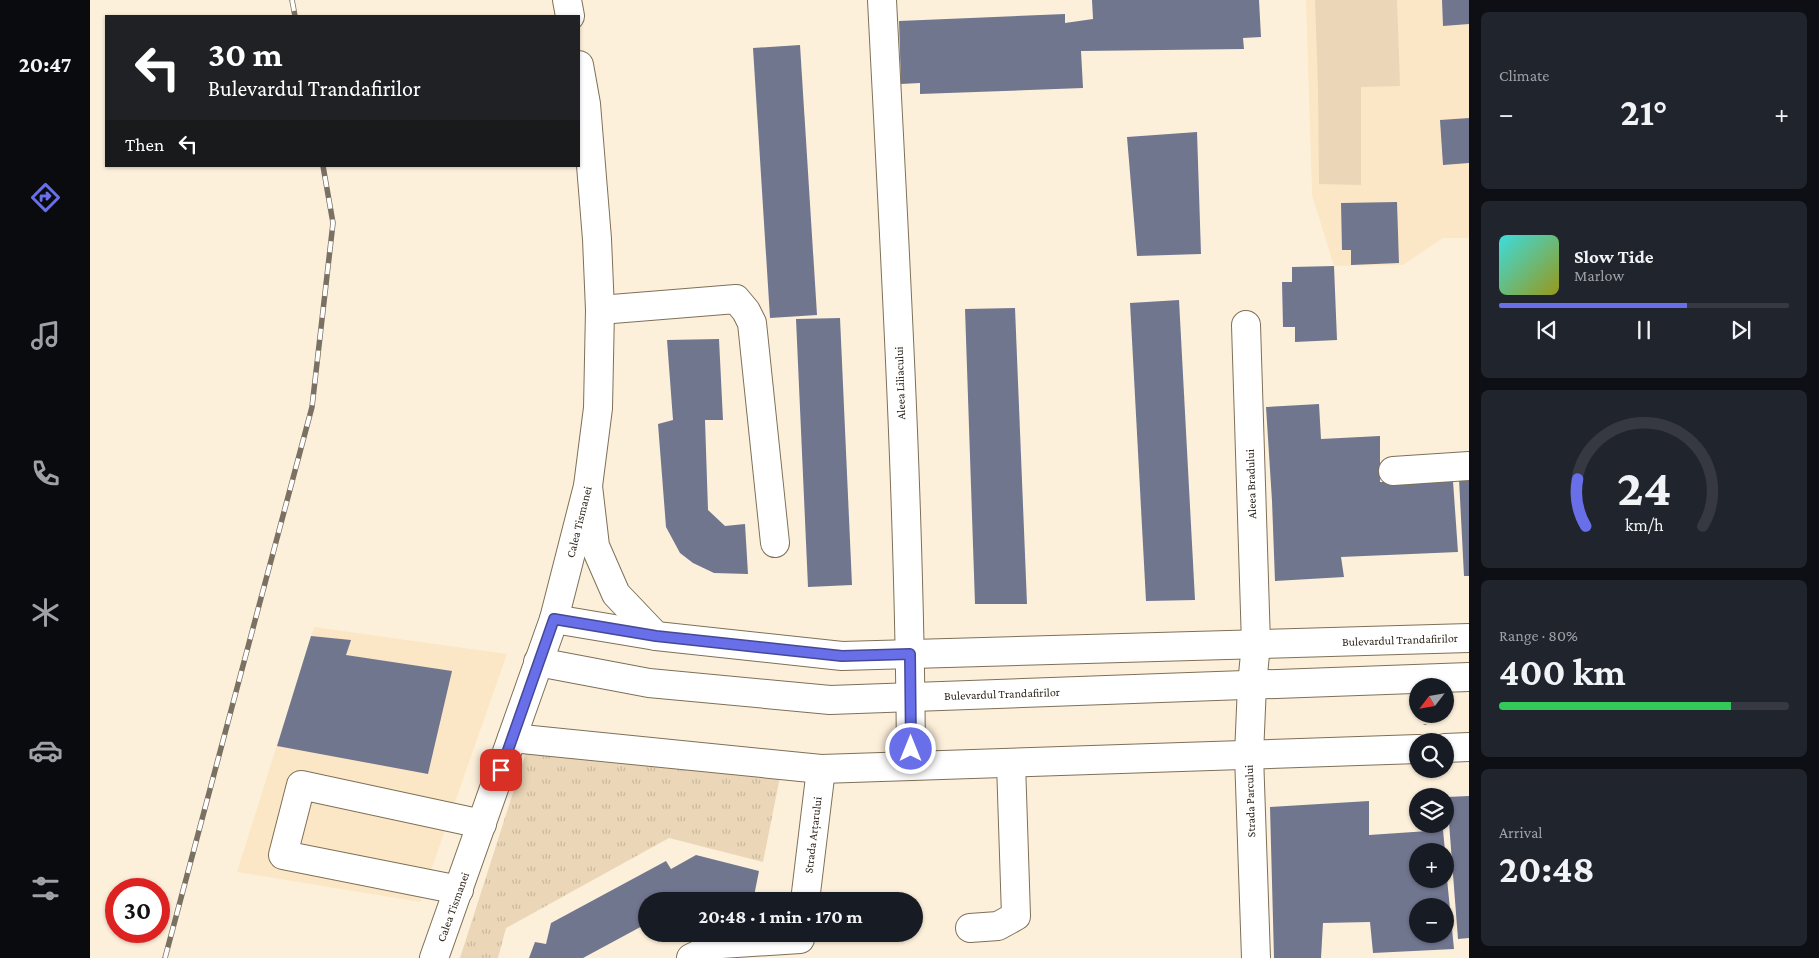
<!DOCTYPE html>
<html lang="en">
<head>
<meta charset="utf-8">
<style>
  :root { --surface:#171b24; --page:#20242c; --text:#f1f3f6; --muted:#9ea1a6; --line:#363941; --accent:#686fe8 }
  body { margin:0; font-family:"Crimson Pro",serif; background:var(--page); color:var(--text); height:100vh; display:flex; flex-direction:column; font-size:19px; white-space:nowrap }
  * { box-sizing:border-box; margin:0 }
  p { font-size:16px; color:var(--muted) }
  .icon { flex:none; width:28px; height:28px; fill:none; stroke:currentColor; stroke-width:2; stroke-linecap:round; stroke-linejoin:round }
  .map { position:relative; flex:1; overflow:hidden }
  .panel { display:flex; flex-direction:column; gap:12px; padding:12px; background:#0d0f14; width:350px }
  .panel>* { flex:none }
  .top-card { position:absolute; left:15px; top:15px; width:475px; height:152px; border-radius:0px; box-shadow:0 1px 4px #0004; background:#202124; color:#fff; overflow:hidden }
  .needle { width:32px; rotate:239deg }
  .buttons { position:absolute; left:1319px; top:678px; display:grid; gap:10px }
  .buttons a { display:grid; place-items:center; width:45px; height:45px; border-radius:50%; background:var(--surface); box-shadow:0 1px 4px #0004; font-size:25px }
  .speed { position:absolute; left:15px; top:878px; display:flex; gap:10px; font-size:25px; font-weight:700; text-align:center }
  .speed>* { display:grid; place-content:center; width:65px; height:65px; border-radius:50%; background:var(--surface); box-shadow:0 1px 4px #0004; line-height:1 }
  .speed .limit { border:8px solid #d22; background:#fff; color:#111 }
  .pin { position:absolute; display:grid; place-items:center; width:42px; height:42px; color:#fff; margin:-21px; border-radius:10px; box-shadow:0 2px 8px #0006 }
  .me { position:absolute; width:55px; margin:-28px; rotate:0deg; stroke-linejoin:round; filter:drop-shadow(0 0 4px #0008) }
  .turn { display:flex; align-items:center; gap:18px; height:105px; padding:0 20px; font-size:22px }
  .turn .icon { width:65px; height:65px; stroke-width:2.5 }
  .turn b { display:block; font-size:35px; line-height:42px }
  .then { display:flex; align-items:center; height:48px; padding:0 20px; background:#0003; gap:10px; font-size:19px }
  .big { font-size:38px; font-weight:700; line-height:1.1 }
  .panel .card { flex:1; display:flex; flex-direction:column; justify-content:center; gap:8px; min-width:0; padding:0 18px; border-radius:8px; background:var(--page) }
  .panel .dial { align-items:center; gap:0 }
  .dial svg { height:130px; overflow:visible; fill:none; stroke:var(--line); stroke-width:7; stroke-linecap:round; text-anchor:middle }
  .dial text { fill:var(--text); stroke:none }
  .song { display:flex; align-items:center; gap:15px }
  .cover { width:60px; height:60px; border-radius:8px; background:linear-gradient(135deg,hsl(180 70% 55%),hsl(60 70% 35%)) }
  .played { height:5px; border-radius:2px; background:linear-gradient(90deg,var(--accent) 65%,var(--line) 65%) }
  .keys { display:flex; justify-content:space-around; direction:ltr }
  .heat { display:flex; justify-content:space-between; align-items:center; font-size:28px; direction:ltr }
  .charge { height:8px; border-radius:4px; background:linear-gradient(90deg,#34c759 80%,var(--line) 0) }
  .trip { position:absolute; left:548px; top:892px; width:285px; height:50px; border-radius:25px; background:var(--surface); box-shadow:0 1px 4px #0004; font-weight:700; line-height:50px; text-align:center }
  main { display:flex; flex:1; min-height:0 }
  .dock { display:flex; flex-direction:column; width:90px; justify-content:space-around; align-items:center; background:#090b0e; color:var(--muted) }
  .dock .icon { width:35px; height:35px }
  .dock .on { color:var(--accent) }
  .dock b { font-size:22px; color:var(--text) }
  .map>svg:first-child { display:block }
</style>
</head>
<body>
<main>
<nav class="dock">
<b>20:47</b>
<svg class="icon on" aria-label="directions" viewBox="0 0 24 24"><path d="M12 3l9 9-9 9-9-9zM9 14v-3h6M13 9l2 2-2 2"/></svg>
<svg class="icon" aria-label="music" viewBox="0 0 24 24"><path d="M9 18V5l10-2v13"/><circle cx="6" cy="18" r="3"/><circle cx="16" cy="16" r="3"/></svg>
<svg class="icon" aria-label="phone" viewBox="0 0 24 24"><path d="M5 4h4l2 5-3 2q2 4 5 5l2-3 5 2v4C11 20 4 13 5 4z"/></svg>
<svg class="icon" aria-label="climate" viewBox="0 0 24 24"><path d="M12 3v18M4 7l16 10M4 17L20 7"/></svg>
<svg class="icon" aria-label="car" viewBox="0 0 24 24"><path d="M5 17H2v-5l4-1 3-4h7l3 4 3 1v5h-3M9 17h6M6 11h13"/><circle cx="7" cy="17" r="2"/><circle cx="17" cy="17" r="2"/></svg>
<svg class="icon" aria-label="filters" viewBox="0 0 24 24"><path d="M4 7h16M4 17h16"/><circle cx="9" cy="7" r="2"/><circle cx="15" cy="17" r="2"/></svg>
</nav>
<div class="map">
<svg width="1379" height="958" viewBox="0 0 1379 958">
  <defs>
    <pattern id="park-tufts" width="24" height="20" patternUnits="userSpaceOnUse" patternTransform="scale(1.25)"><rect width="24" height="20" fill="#ebd7b8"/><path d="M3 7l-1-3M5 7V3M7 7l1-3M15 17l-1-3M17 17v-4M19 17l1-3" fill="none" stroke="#cab99e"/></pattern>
  </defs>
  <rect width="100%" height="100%" fill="#fdf0db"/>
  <!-- built -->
  <g fill="#fbe7c5">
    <polygon points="1216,0 1379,0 1379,238 1353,238 1313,265 1244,266 1222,195"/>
    <polygon points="224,627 417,654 330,902 147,872"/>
  </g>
  <!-- park -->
  <polygon fill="url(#park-tufts)" points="437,749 690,777 673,862 579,838 416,928 408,958 370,958"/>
  <!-- pitch -->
  <polygon fill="#ebd7b8" points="1225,0 1307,0 1310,86 1271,87 1271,185 1229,184 1228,88"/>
  <!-- building -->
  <g fill="#71768f" fill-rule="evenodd">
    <polygon points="1002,0 1169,0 1171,37 1153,38 1154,49 991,51 993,88 830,94 830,83 811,84 809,21 975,14 975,23 1003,19"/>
    <polygon points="1352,0 1379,0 1379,24 1353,26"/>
    <polygon points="710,45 727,315 680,318 663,48"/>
    <polygon points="1379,118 1379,163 1353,165 1350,120"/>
    <polygon points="1107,132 1111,254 1047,256 1037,137"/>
    <polygon points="1307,202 1309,263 1261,265 1261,250 1252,250 1251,203"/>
    <polygon points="1244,266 1247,340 1205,342 1205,327 1193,327 1192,282 1202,282 1202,267"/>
    <polygon points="1089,300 1105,600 1056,601 1040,303"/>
    <polygon points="925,308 937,604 885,604 875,309"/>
    <polygon points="750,318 762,585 718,587 706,319"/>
    <polygon points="629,339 633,420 615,420 618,510 635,526 655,524 658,574 624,573 603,563 590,553 576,527 568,424 583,420 577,340"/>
    <polygon points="1229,404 1231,439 1290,436 1290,482 1363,481 1368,552 1251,557 1254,577 1185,581 1182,501 1176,407"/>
    <polygon points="1369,479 1379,479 1379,576 1374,576"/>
    <polygon points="221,636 261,640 256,655 362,671 338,774 187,746"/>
    <polygon points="1379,796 1379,938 1368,939 1357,797"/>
    <path d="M1279 801V835L1353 830 1355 851H1328V879H1355V869H1356L1364 949 1283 953 1280 922 1233 923 1231 958H1184L1180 807ZM1328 906H1355V934H1328Z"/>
    <polygon points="606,855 669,871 663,901 556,901 556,924 493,958 439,958 445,942 456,944 461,923 576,861 581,869"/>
  </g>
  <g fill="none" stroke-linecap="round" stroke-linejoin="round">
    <!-- minor casing -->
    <g stroke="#7e7058" stroke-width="30">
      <g id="minor">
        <path d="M792 0C805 255 820 511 821 766"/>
        <polyline points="510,310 646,299 656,311 662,323 685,543"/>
        <polyline points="1156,325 1166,644 1162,685 1159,755 1166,958"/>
        <polyline points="1303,471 1379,466"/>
        <polyline points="498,486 505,546 526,594 566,636"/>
        <polyline points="464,619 566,636 752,656 1379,638"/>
        <polyline points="448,662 559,683 740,700 1379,677"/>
        <polyline points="422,738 731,769 1328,749"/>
        <polyline points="1355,748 1379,747"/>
        <polyline points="369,890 193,855 211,785 392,824"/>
        <polyline points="715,901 731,769"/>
        <polyline points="880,928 908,926 926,916 921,763"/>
        <polyline points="601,958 631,944 710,939"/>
      </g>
    </g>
    <!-- major casing -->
    <g stroke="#7e7058" stroke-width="30">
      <g id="major">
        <polyline points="477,0 480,16"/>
        <polyline points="344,958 464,619 498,486 508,408 510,310 507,239 496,104 489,65"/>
      </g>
    </g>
    <!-- path -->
    <polyline stroke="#9e9484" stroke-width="3" stroke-dasharray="1 4" stroke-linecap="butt" points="1335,714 1335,726"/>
    <!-- minor -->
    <use href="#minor" stroke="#fff" stroke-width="28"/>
    <!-- major -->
    <use href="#major" stroke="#fff" stroke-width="28"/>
    <!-- rail casing -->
    <g stroke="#7a7163" stroke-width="5.5">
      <g id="rail">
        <polyline points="202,0 205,16"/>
        <polyline points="75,958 222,407 243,223 233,166"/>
      </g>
    </g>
    <!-- rail -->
    <use href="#rail" stroke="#fff" stroke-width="4" stroke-dasharray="11" stroke-linecap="butt"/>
  </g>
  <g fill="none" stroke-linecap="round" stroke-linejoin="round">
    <!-- route casing -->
    <g stroke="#444897" stroke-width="12">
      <polyline id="route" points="411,770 464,619 566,636 752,656 820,654 821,749"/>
    </g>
    <!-- route -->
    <use href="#route" stroke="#686fe8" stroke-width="9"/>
  </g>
  <g text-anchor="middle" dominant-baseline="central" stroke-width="5" stroke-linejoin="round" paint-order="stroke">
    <!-- street labels -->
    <g font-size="12" fill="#30291f" stroke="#fff">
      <text transform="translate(810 383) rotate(-92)">Aleea Liliacului</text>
      <text transform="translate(1161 484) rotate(-92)">Aleea Bradului</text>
      <text transform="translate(489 522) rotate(-76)">Calea Tismanei</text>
      <text transform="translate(1310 640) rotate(-2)">Bulevardul Trandafirilor</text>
      <text transform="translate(912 694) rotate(-2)">Bulevardul Trandafirilor</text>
      <text transform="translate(1160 801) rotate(-92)">Strada Parcului</text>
      <text transform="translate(723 835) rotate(-83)">Strada Arțarului</text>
      <text transform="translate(363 907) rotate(-70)">Calea Tismanei</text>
    </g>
  </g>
</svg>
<div class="buttons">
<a><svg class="needle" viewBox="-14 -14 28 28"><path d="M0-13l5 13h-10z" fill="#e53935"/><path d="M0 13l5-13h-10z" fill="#9ea1a6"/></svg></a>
<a><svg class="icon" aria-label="search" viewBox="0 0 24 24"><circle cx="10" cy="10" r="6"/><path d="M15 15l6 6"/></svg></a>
<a><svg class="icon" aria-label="layers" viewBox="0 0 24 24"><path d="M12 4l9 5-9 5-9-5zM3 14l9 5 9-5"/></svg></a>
<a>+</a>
<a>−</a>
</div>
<div class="speed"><div class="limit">30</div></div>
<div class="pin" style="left:411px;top:770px;background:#d93025"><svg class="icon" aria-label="arrive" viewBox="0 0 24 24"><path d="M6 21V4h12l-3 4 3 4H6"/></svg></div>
<svg class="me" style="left:821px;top:749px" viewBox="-20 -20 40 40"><circle r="17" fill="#686fe8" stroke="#fff" stroke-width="3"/><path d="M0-11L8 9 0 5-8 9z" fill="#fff"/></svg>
<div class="trip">20:48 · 1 min · 170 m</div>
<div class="top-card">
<div class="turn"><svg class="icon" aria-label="left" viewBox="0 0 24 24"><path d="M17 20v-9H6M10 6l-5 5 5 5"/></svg><div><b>30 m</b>Bulevardul Trandafirilor</div></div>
<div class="then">Then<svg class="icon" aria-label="left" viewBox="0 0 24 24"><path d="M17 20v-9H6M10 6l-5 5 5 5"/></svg></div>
</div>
</div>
<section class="panel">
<div class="card"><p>Climate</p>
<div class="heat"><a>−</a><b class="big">21°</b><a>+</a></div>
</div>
<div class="card">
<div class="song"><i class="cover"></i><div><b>Slow Tide</b><p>Marlow</p></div></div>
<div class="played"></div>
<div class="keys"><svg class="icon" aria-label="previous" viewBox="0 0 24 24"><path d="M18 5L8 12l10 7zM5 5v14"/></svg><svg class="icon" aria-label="pause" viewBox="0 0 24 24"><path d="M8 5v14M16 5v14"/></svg><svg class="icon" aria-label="next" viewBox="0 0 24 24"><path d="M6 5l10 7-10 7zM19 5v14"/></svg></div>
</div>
<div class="card dial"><svg viewBox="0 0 100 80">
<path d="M14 69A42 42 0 1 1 86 69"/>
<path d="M14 69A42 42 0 0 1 9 40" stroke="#686fe8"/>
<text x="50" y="56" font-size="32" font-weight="700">24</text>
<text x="50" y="72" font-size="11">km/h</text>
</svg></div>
<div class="card"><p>Range · 80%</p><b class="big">400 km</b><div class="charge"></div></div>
<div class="card"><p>Arrival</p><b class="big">20:48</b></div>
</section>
</main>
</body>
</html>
